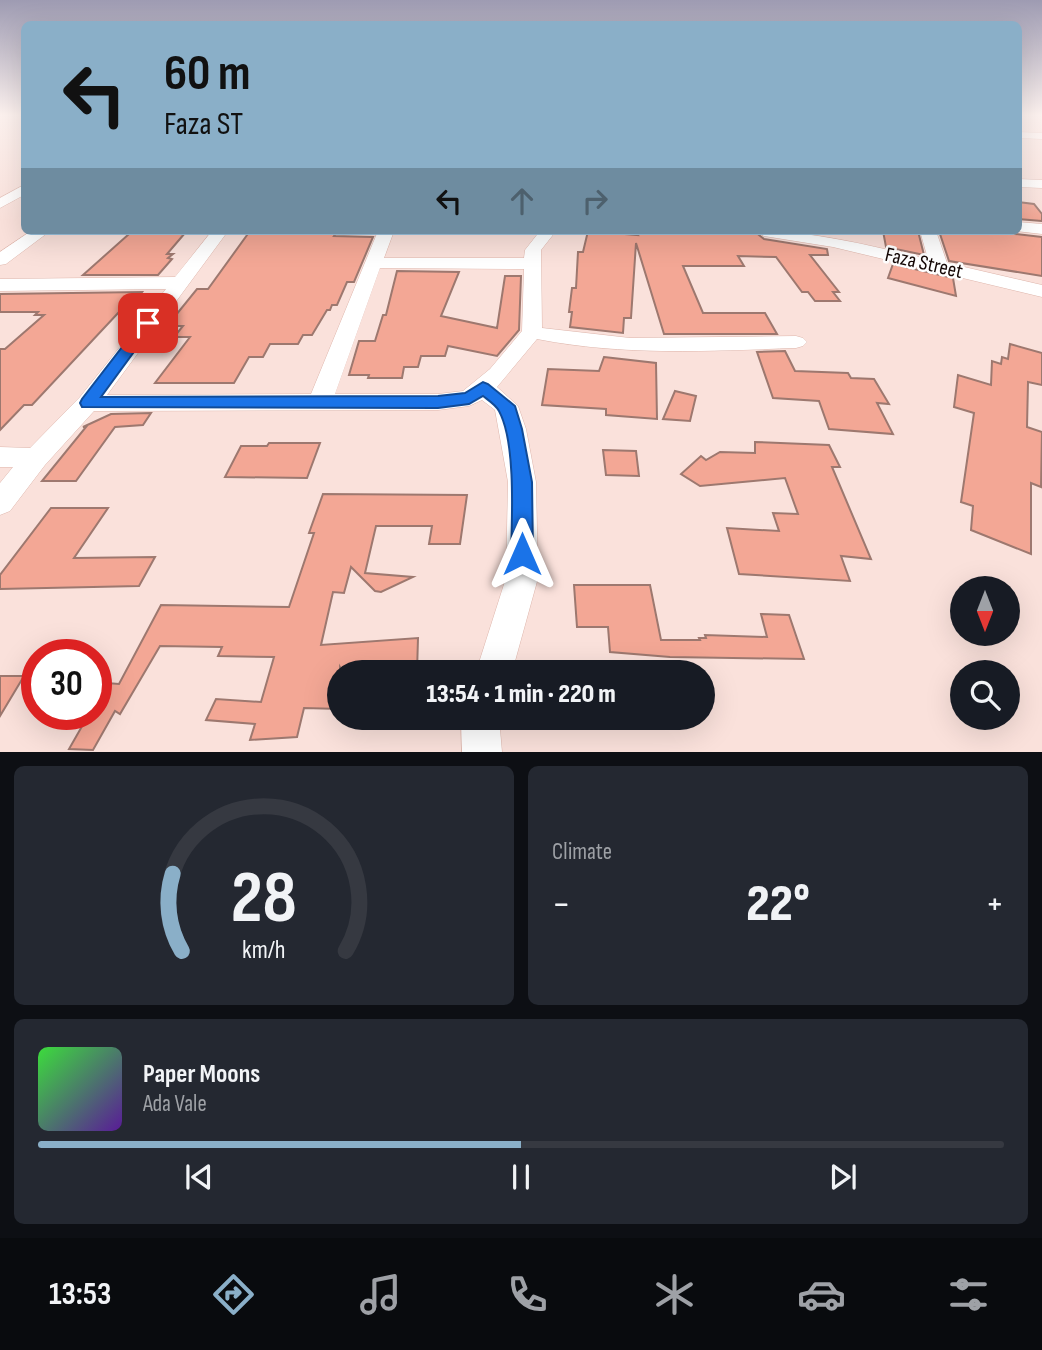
<!DOCTYPE html>
<html lang="en">
<head>
<meta charset="utf-8">
<style>
  :root { --surface:#171b24; --page:#242831; --text:#f1f3f6; --muted:#9ea1a6; --line:#363941; --accent:#8aafc8 }
  body { margin:0; font-family:"Sofia Sans Condensed",sans-serif; background:var(--page); color:var(--text); height:100vh; display:flex; flex-direction:column; font-size:26px; white-space:nowrap }
  * { box-sizing:border-box; margin:0 }
  p { font-size:23px; color:var(--muted) }
  .icon { flex:none; width:38px; height:38px; fill:none; stroke:currentColor; stroke-width:2; stroke-linecap:round; stroke-linejoin:round }
  .map { position:relative; height:752px; overflow:hidden }
  .sheet { display:flex; flex-direction:column; gap:14px; padding:14px; background:#0d0f14; flex:1 }
  .sheet>* { flex:none }
  .banner { position:absolute; left:21px; top:21px; width:1001px; height:214px; border-radius:10px; box-shadow:0 7px 28px #0002; background:#8aafc8; color:#111; overflow:hidden }
  .needle { width:46px; rotate:180deg }
  .controls { position:absolute; left:950px; top:576px; display:grid; gap:14px }
  .controls a { display:grid; place-items:center; width:70px; height:70px; border-radius:50%; background:var(--surface); box-shadow:0 7px 28px #0002; font-size:35px }
  .speed { position:absolute; left:21px; top:639px; display:flex; gap:14px; font-size:35px; font-weight:700; text-align:center }
  .speed>* { display:grid; place-content:center; width:91px; height:91px; border-radius:50%; background:var(--surface); box-shadow:0 7px 28px #0002; line-height:1 }
  .speed .limit { border:10px solid #d22; background:#fff; color:#111 }
  .pin { position:absolute; display:grid; place-items:center; width:60px; height:60px; color:#fff; margin:-30px; border-radius:14px; box-shadow:0 4px 10px #0006 }
  .me { position:absolute; width:77px; margin:-38px; rotate:0deg; stroke-linejoin:round; filter:drop-shadow(0 0 5px #0008) }
  .turn { display:flex; align-items:center; gap:24px; height:147px; padding:0 28px; font-size:32px }
  .turn .icon { width:91px; height:91px; stroke-width:2.5 }
  .turn b { display:block; font-size:49px; line-height:60px }
  .lanes { display:flex; align-items:center; height:66px; padding:0 28px; background:#0003; justify-content:center; gap:35px; direction:ltr }
  .lanes .off { opacity:.35 }
  .big { font-size:52px; font-weight:800; line-height:1.1 }
  .sheet .tile { flex:1; display:flex; flex-direction:column; justify-content:center; gap:10px; min-width:0; padding:0 24px; border-radius:10px; background:var(--page) }
  .sheet .dial { align-items:center; gap:0 }
  .dial svg { height:182px; overflow:visible; fill:none; stroke:var(--line); stroke-width:7; stroke-linecap:round; text-anchor:middle }
  .dial text { fill:var(--text); stroke:none }
  .song { display:flex; align-items:center; gap:21px }
  .cover { width:84px; height:84px; border-radius:10px; background:linear-gradient(135deg,hsl(120 70% 55%),hsl(270 70% 35%)) }
  .played { height:7px; border-radius:4px; background:linear-gradient(90deg,var(--accent) 50%,var(--line) 50%) }
  .keys { display:flex; justify-content:space-around; direction:ltr }
  .heat { display:flex; justify-content:space-between; align-items:center; font-size:38px; direction:ltr }
  .sheet .tiles { flex:1; display:grid; gap:14px; grid-template-columns:1fr 1fr }
  .tile:last-child { grid-column:span 2 }
  .trip { position:absolute; left:327px; top:660px; width:388px; height:70px; border-radius:35px; background:var(--surface); box-shadow:0 7px 28px #0002; font-weight:800; line-height:70px; text-align:center }
  .tab-bar { display:flex; height:112px; justify-content:space-around; align-items:center; background:#090b0e; color:var(--muted) }
  .tab-bar .icon { width:49px; height:49px }
  .tab-bar .selected { color:var(--accent) }
  .tab-bar b { font-size:32px; color:var(--text) }
  .map>svg:first-child { display:block }
</style>
</head>
<body>
<div class="map">
<svg width="1042" height="752" viewBox="0 0 1042 752">
  <rect width="100%" height="100%" fill="#fae1db"/>
  <!-- building -->
  <g fill="#f3a795" stroke="#9d786f" stroke-width="2">
    <polygon points="1018,202 1034,204 1042,214 1042,221 1018,219"/>
    <polygon points="250,231 316,231 315,233 336,233 334,236 373,237 354,282 347,282 337,305 332,305 330,310 327,310 312,335 303,335 298,344 270,344 263,357 249,357 234,383 155,383 190,337 174,337 183,326 167,326 197,289 208,289"/>
    <polygon points="588,231 638,235 637,233 747,233 754,231 764,239 827,249 828,255 810,255 839,292 833,292 840,301 815,301 808,292 802,292 776,257 738,256 744,266 683,266 703,313 765,313 777,334 664,334 636,243 631,318 624,318 623,333 570,327 572,312 569,312 572,288 576,288 578,252 583,252"/>
    <polygon points="883,231 918,231 924,255 886,247"/>
    <polygon points="939,231 1012,231 1015,234 1042,237 1042,276 949,261"/>
    <polygon points="185,233 167,254 173,254 168,258 172,259 158,275 83,275 129,234"/>
    <polygon points="893,264 953,278 956,296 888,278"/>
    <polygon points="397,271 459,272 441,316 497,328 505,276 521,276 519,330 497,356 448,346 445,356 421,356 418,367 404,367 402,378 368,378 369,375 349,375 359,341 375,341 383,315 386,315"/>
    <polygon points="142,292 126,311 119,312 32,405 24,405 0,430 0,349 5,349 44,315 35,315 38,312 0,312 0,294"/>
    <polygon points="1010,344 1042,353 1042,385 1028,382 1027,427 1042,432 1041,487 1031,483 1031,554 971,530 973,506 961,502 974,413 954,407 958,375 991,385 992,361 1001,364 1002,357 1008,359"/>
    <polygon points="785,351 795,371 848,373 851,378 874,379 889,404 877,403 893,434 829,429 819,401 773,398 757,352"/>
    <polygon points="604,357 656,363 657,419 606,415 606,409 542,405 548,369 599,371"/>
    <polygon points="675,391 696,396 690,421 663,419"/>
    <polygon points="151,413 143,425 115,427 76,481 42,481 86,427 83,427 111,414"/>
    <polygon points="755,442 829,445 840,467 832,467 871,559 841,556 850,581 739,574 727,528 779,531 773,513 798,514 785,478 700,486 681,474 701,456 706,460 720,452 755,453"/>
    <polygon points="269,443 320,443 307,478 225,477 241,446 267,446"/>
    <polygon points="603,450 636,451 639,476 606,475"/>
    <polygon points="323,494 467,495 460,544 429,544 432,526 376,526 365,573 413,577 381,592 375,591 351,567 344,593 333,592 321,645 418,638 417,672 343,672 340,667 340,709 304,708 297,737 250,740 255,724 206,720 216,699 261,702 274,657 218,656 222,647 160,646 120,714 115,711 93,750 69,749 89,714 96,714 96,701 107,683 119,684 161,605 289,607 314,533 309,533"/>
    <polygon points="51,508 108,508 74,558 155,557 139,586 0,589 0,575"/>
    <polygon points="574,585 650,585 661,640 700,640 699,638 706,638 705,635 767,637 761,614 789,615 804,659 670,657 610,652 608,627 577,627"/>
    <polygon points="0,676 24,676 0,716"/>
  </g>
  <g fill="none" stroke-linecap="round" stroke-linejoin="round">
    <!-- minor casing -->
    <g stroke="#deb6ac" stroke-width="1">
      <g id="minor">
        <polygon points="1018,132 1042,133 1042,139 1018,138"/>
        <polygon points="1018,179 1042,180 1042,188 1018,187"/>
        <polygon points="24,185 24,195 0,208 0,198"/>
        <polygon points="1018,222 1042,224 1042,234 1015,231 1018,231"/>
        <polygon points="31,231 50,231 6,264 0,265 0,252"/>
        <path d="M212 231H228L107 395 311 394 378 231H394L384 258H524L525 250 540 231H556L541 250 542 328 630 338 796 336 803 338 807 342 803 346 796 348C709 351 623 356 537 339L497 387 518 406 526 429 536 482 538 578 512 672H476L506 578 508 482 495 410 482 400 469 406 438 410 94 411 45 465 10 511 0 515V483L13 467H0V447L30 448 80 397 166 289 0 291V279L175 277ZM380 268 524 269 522 331 490 369 463 391 438 394H335Z"/>
        <path d="M756 231C815 231 870 246 928 259L920 231H936L947 263 1042 285V297L833 247 764 236Z"/>
        <polygon points="461,718 499,718 502,752 462,752"/>
      </g>
    </g>
    <!-- minor -->
    <use href="#minor" fill="#fff" fill-rule="evenodd"/>
  </g>
  <!-- sky -->
  <linearGradient id="sky" x2="0" y2="1"><stop stop-color="#9e9bb2"/><stop offset="0.52" stop-color="#fdf2ef"/><stop offset="1" stop-color="#fdf2ef" stop-opacity="0"/></linearGradient>
  <rect width="1042" height="221" fill="url(#sky)"/>
  <!-- route -->
  <path fill="#1a73e8" stroke="#114b97" stroke-width="2" d="M148 319 155 323 101 397 438 396 465 393 483 382 488 384 515 406 522 429 532 482 533 554 530 561 522 564 514 561 511 554C512 518 516 442 499 411 496 405 488 400 483 396L469 404 438 408 82 407 80 403 82 399 143 320Z"/>
  <g text-anchor="middle" dominant-baseline="central" stroke-width="5" stroke-linejoin="round" paint-order="stroke">
    <!-- far-street labels -->
    <g font-size="21" fill="#140705" stroke="#fff">
      <text transform="translate(924 263) rotate(13)">Faza Street</text>
    </g>
  </g>
</svg>
<div class="controls">
<a><svg class="needle" viewBox="-14 -14 28 28"><path d="M0-13l5 13h-10z" fill="#e53935"/><path d="M0 13l5-13h-10z" fill="#9ea1a6"/></svg></a>
<a><svg class="icon" aria-label="search" viewBox="0 0 24 24"><circle cx="10" cy="10" r="6"/><path d="M15 15l6 6"/></svg></a>
</div>
<div class="speed"><div class="limit">30</div></div>
<div class="pin" style="left:148px;top:323px;background:#d93025"><svg class="icon" aria-label="arrive" viewBox="0 0 24 24"><path d="M6 21V4h12l-3 4 3 4H6"/></svg></div>
<svg class="me" style="left:522px;top:554px" viewBox="-20 -20 40 40"><path d="M0-17L14 15 0 8-14 15z" fill="#1a73e8" stroke="#fff" stroke-width="4"/></svg>
<div class="trip">13:54 · 1 min · 220 m</div>
<div class="banner">
<div class="turn"><svg class="icon" aria-label="left" viewBox="0 0 24 24"><path d="M17 20v-9H6M10 6l-5 5 5 5"/></svg><div><b>60 m</b>Faza ST</div></div>
<div class="lanes"><svg class="icon" aria-label="left" viewBox="0 0 24 24"><path d="M17 20v-9H6M10 6l-5 5 5 5"/></svg><svg class="icon off" aria-label="ahead" viewBox="0 0 24 24"><path d="M12 20V5M6 11l6-6 6 6"/></svg><svg class="icon off" aria-label="right" viewBox="0 0 24 24"><path d="M7 20v-9h11M14 6l5 5-5 5"/></svg></div>
</div>
</div>
<section class="sheet">
<div class="tiles">
<div class="tile dial"><svg viewBox="0 0 100 80">
<path d="M14 69A42 42 0 1 1 86 69"/>
<path d="M14 69A42 42 0 0 1 10 35" stroke="#8aafc8"/>
<text x="50" y="56" font-size="32" font-weight="700">28</text>
<text x="50" y="72" font-size="11">km/h</text>
</svg></div>
<div class="tile"><p>Climate</p>
<div class="heat"><a>−</a><b class="big">22°</b><a>+</a></div>
</div>
<div class="tile">
<div class="song"><i class="cover"></i><div><b>Paper Moons</b><p>Ada Vale</p></div></div>
<div class="played"></div>
<div class="keys"><svg class="icon" aria-label="previous" viewBox="0 0 24 24"><path d="M18 5L8 12l10 7zM5 5v14"/></svg><svg class="icon" aria-label="pause" viewBox="0 0 24 24"><path d="M8 5v14M16 5v14"/></svg><svg class="icon" aria-label="next" viewBox="0 0 24 24"><path d="M6 5l10 7-10 7zM19 5v14"/></svg></div>
</div>
</div>
</section>
<nav class="tab-bar">
<b>13:53</b>
<svg class="icon selected" aria-label="directions" viewBox="0 0 24 24"><path d="M12 3l9 9-9 9-9-9zM9 14v-3h6M13 9l2 2-2 2"/></svg>
<svg class="icon" aria-label="music" viewBox="0 0 24 24"><path d="M9 18V5l10-2v13"/><circle cx="6" cy="18" r="3"/><circle cx="16" cy="16" r="3"/></svg>
<svg class="icon" aria-label="phone" viewBox="0 0 24 24"><path d="M5 4h4l2 5-3 2q2 4 5 5l2-3 5 2v4C11 20 4 13 5 4z"/></svg>
<svg class="icon" aria-label="climate" viewBox="0 0 24 24"><path d="M12 3v18M4 7l16 10M4 17L20 7"/></svg>
<svg class="icon" aria-label="car" viewBox="0 0 24 24"><path d="M5 17H2v-5l4-1 3-4h7l3 4 3 1v5h-3M9 17h6M6 11h13"/><circle cx="7" cy="17" r="2"/><circle cx="17" cy="17" r="2"/></svg>
<svg class="icon" aria-label="filters" viewBox="0 0 24 24"><path d="M4 7h16M4 17h16"/><circle cx="9" cy="7" r="2"/><circle cx="15" cy="17" r="2"/></svg>
</nav>
</body>
</html>
